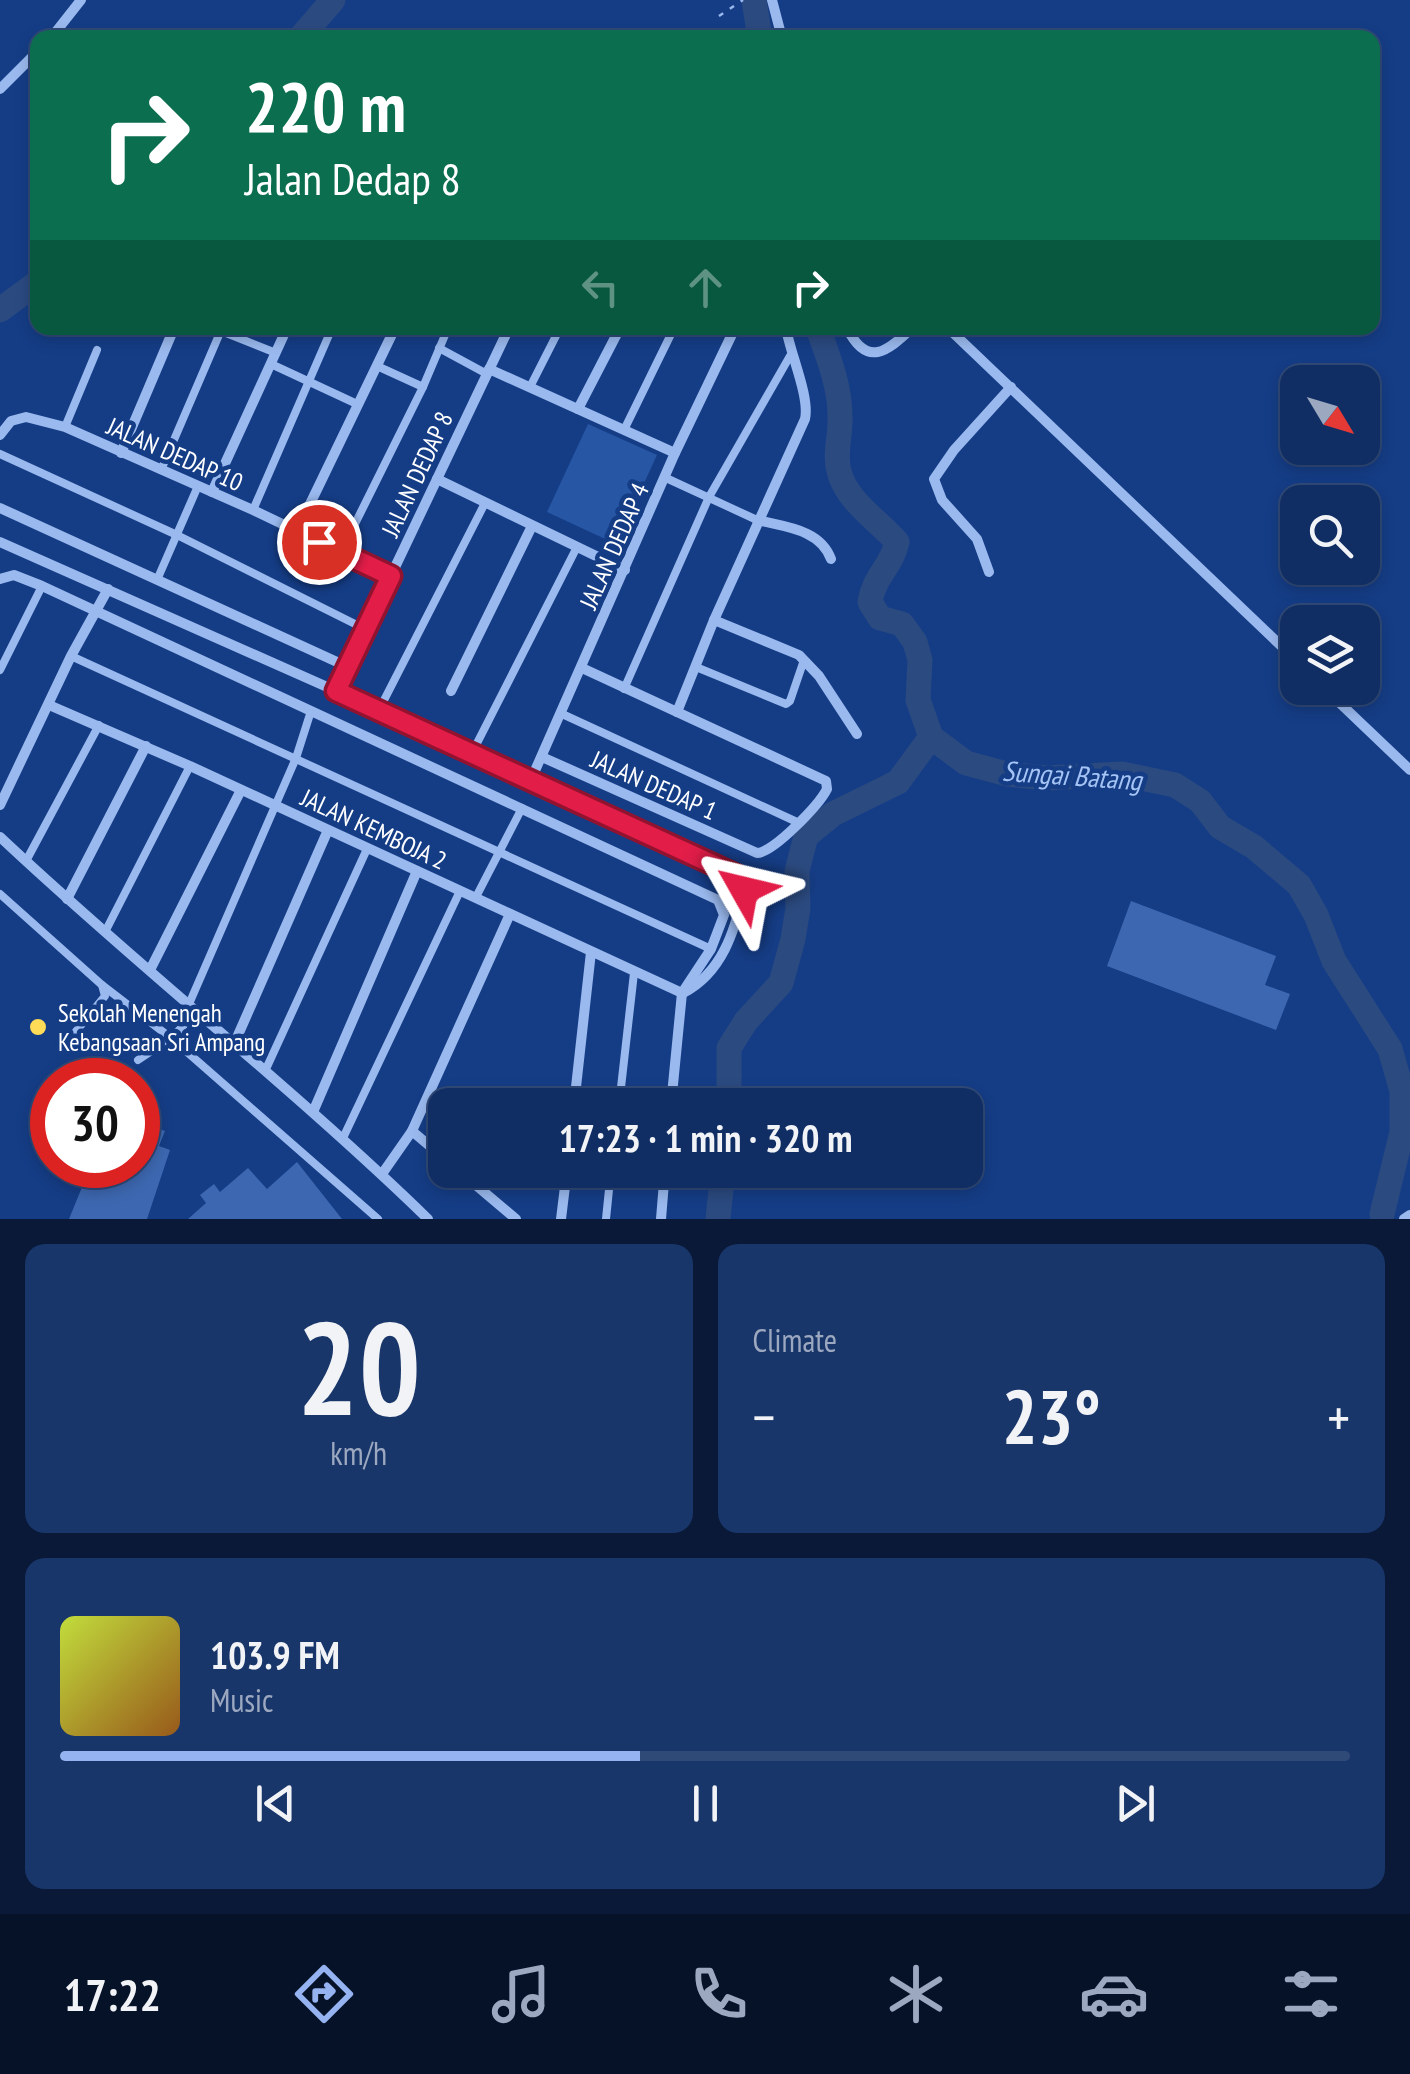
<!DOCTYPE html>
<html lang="en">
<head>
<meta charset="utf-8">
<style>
  :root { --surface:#102e64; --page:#19366a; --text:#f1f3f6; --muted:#9ca8bf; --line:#304a78; --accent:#95b2f1 }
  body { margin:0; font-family:"PT Sans Narrow",sans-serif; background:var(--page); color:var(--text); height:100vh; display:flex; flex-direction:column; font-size:38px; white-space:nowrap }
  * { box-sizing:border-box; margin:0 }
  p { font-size:32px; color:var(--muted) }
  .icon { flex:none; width:55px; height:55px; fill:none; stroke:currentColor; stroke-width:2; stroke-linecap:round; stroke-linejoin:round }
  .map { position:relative; height:1219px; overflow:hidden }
  .drawer { display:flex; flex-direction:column; gap:25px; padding:25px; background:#091937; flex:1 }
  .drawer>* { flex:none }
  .guide { position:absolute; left:30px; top:30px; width:1350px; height:305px; border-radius:20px; box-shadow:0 5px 15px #0003,0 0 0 2px var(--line); background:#0b6e4f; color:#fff; overflow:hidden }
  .needle { width:65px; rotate:128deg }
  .controls { position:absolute; left:1280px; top:365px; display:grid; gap:20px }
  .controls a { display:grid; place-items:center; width:100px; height:100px; border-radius:20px; background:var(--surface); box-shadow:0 5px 15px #0003,0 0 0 2px var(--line); font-size:50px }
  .speed { position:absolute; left:30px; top:1058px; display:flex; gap:20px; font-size:50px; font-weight:700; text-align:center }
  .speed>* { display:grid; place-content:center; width:130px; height:130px; border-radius:50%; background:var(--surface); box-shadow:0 5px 15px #0003,0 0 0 2px var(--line); line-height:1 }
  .speed .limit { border:15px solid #d22; background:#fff; color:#111 }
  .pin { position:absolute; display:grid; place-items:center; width:85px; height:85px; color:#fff; margin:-42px; border:5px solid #fff; border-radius:50%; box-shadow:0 2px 10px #0007 }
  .me { position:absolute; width:110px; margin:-55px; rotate:307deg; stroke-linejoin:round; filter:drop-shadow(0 0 8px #0008) }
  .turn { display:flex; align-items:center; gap:35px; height:210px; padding:0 50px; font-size:45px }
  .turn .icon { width:130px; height:130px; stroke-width:2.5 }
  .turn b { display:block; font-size:70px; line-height:85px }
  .lanes { display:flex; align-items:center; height:95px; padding:0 50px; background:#0003; justify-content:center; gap:50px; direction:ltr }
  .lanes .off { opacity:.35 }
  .big { font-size:75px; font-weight:700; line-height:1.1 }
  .drawer .widget { flex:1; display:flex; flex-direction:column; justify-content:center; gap:15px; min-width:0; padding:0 35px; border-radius:20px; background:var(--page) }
  .drawer .dial { align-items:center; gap:0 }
  .dial b { font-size:130px; line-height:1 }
  .song { display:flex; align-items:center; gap:30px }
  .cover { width:120px; height:120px; border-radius:15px; background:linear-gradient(135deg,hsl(70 70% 55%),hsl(30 70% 35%)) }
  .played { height:10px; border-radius:5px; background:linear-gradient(90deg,var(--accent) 45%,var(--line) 45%) }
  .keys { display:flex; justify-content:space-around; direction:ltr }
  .heat { display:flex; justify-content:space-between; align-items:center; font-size:55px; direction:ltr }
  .drawer .tiles { flex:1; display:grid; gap:25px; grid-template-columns:1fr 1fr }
  .widget:last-child { grid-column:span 2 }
  .trip { position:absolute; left:428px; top:1088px; width:555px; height:100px; border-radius:20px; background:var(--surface); box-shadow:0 5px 15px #0003,0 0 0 2px var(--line); font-weight:700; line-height:100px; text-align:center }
  .tab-bar { display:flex; height:160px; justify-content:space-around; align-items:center; background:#061228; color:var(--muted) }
  .tab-bar .icon { width:70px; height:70px }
  .tab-bar .active { color:var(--accent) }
  .tab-bar b { font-size:45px; color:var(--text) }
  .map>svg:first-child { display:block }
</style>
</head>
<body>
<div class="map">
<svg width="1410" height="1219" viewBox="0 0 1410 1219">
  <rect width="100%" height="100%" fill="#153d86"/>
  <!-- green -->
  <polygon fill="#2756a5" points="588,424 657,455 616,544 547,512"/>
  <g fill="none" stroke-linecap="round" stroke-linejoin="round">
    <!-- river -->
    <g stroke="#2b4a80" stroke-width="25">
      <polyline points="754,0 760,38"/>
      <polyline points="300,38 333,0"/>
      <polyline points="0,310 38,282"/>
      <path d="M818 328C828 357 840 385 840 417 841 434 834 455 839 471 846 501 878 520 897 542 892 566 874 576 870 602L880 618 902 624 915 642 920 660 918 700 931 737 966 763 1007 774 1047 778 1122 774 1175 785 1200 801 1220 827 1254 847 1299 885 1316 915 1334 961 1390 1049 1402 1091V1132L1382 1214"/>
      <polyline points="729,1105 729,1048 746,1021 781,983 793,939 798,908 797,871 806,836 833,814 898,782 931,737"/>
      <polyline points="718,1219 723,1170"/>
    </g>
  </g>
  <!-- building -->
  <g fill="#3d68b1">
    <polygon points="1131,901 1276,956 1265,985 1290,994 1276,1030 1107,966"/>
    <polygon points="142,1121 165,1131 159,1146 170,1150 147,1219 69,1219 91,1165 138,1165 138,1134"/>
    <polygon points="297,1162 342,1219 188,1219 206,1203 200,1195 214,1184 220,1192 248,1168 267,1189"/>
  </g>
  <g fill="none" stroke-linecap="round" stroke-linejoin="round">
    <!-- path -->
    <polyline stroke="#9ab9ee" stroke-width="2.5" stroke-dasharray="5 8" stroke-linecap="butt" points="719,16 743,0"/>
    <!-- service -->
    <g stroke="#9ab9ee" stroke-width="8">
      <polyline points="221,331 276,353"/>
      <polyline points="439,348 487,374"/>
      <polyline points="271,364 357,404"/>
      <polyline points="377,366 423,387"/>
      <polyline points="530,387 560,328"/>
      <polyline points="65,427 97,350"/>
      <polyline points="624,430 674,328"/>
      <polyline points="0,454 177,535 365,629"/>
      <polyline points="161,470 222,328"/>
      <polyline points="666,478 757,520"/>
      <polyline points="253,510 332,328"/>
      <polyline points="341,552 423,387 448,328"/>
      <polyline points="157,580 198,486"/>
      <polyline points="71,656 711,949"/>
      <polyline points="696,667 786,704 790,701 804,660"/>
      <polyline points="0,670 42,586"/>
      <polyline points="624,689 709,497 790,356"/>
      <polyline points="379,710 485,503"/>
      <polyline points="560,713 797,822"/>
      <polyline points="472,753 577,547"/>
      <polyline points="26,861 99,725"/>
      <polyline points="0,894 102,985 105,996 64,1046"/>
      <polyline points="476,897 522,808"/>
      <polyline points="105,932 190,766"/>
      <polyline points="102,985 171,1038 378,1219"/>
      <polyline points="189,1004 296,758 311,711"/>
      <polyline points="138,1060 171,1038 198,1011"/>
      <polyline points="266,1069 367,849"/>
      <polyline points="619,1105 634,973"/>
      <polyline points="343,1138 460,891"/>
      <polyline points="615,1170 665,1174"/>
      <polyline points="606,1219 611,1170"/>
    </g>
    <!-- minor -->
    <g stroke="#9ab9ee" stroke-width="10">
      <polyline points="772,0 782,38"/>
      <polyline points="51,38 81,0"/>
      <polyline points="0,89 38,51"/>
      <path d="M847 328C867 368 887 352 912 328"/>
      <polyline points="948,328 1298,662"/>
      <polyline points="489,369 675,453"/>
      <polyline points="578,409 620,328"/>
      <polyline points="0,435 11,421 26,417 65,427 253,510 391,576"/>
      <polyline points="121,453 172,333"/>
      <polyline points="437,479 625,570"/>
      <polyline points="212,492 287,328"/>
      <polyline points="0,508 348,667"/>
      <path d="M757 520C785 527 820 529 831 559"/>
      <polyline points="297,531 395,328"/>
      <path d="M0 542 379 710 736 875 742 880 744 890C735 931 722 973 683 993"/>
      <polyline points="989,572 977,539 942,500 934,479 954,450 1011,387"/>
      <polyline points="0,579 14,575 42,586 718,900 724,915 711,949 682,993 671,1105"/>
      <polyline points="714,620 799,655 819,676 857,734"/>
      <polyline points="1324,688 1410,770"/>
      <polyline points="336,691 509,328"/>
      <polyline points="451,691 532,526"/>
      <polyline points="49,705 190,766 682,993"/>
      <path d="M677 712 714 620 805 419C810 397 790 353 786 328"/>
      <path d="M542 757 757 853C773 853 819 805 827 789L826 781 582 668"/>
      <polyline points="530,782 675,453 735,328"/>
      <polyline points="0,805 71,656 108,589"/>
      <path d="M0 837C139 968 291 1086 428 1219"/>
      <polyline points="67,899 146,746"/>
      <polyline points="150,970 241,790"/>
      <polyline points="235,1042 328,830"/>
      <polyline points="574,1105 591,952"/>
      <polyline points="313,1112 417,871"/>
      <polyline points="412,1131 445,1159"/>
      <polyline points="458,1170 516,1219"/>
      <polyline points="382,1174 412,1131 510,914"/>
      <polyline points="561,1219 567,1170"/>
      <polyline points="661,1219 665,1170"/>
      <polyline points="1404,1219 1410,1215"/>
    </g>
  </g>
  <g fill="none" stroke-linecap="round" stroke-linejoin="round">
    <!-- route casing -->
    <g stroke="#92132f" stroke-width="25">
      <polyline id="route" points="319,542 391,576 336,691 736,875 742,880 744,890"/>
    </g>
    <!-- route -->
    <use href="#route" stroke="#e11d48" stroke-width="18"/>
  </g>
  <!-- markers -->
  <circle fill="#ffdc57" stroke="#153d86" stroke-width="4" cx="38" cy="1027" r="10"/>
  <g text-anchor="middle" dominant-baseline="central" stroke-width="9" stroke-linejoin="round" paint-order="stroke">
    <!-- street labels -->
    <g font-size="25" fill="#fff" stroke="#153d86">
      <text transform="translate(175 454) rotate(24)">JALAN DEDAP 10</text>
      <text transform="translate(417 474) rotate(-65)">JALAN DEDAP 8</text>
      <text transform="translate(614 546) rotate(-66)">JALAN DEDAP 4</text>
      <text transform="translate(654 785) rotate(24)">JALAN DEDAP 1</text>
      <text transform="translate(374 829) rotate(25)">JALAN KEMBOJA 2</text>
    </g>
    <!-- poi labels -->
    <g font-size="25" fill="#fff" stroke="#153d86" text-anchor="start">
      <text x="58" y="1013">Sekolah Menengah<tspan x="58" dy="29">Kebangsaan Sri Ampang</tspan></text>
    </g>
    <!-- water labels -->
    <g font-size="28" font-style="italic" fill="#a5c4f6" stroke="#153d86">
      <text transform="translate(1072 775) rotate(4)">Sungai Batang</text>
    </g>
  </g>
</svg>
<div class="controls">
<a><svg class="needle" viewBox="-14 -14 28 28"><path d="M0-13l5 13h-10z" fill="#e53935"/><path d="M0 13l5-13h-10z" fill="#9ca8bf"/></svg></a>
<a><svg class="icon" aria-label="search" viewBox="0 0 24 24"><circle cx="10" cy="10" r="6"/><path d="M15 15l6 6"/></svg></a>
<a><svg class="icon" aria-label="layers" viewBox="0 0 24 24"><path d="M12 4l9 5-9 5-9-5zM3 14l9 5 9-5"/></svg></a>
</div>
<div class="speed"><div class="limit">30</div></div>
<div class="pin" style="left:319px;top:542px;background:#d93025"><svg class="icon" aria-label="arrive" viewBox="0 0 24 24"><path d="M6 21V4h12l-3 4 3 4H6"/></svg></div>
<svg class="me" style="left:744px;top:890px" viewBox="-20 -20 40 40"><path d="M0-17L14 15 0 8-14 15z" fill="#e11d48" stroke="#fff" stroke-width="4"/></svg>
<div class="trip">17:23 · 1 min · 320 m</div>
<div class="guide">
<div class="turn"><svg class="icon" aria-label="right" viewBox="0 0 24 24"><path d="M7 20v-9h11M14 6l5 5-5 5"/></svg><div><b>220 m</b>Jalan Dedap 8</div></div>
<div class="lanes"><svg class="icon off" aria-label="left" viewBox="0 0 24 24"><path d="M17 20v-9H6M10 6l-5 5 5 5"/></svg><svg class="icon off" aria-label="ahead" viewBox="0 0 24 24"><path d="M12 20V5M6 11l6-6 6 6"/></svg><svg class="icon" aria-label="right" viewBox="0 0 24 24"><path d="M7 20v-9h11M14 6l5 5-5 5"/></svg></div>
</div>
</div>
<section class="drawer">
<div class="tiles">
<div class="widget dial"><b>20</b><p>km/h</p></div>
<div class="widget"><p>Climate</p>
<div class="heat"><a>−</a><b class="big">23°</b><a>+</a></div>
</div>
<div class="widget">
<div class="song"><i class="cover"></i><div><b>103.9 FM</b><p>Music</p></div></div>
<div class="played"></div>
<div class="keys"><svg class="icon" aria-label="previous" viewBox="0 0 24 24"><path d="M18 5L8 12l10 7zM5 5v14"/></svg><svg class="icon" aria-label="pause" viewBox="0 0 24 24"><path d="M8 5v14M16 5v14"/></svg><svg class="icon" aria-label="next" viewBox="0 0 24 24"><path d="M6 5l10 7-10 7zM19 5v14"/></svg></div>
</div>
</div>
</section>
<nav class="tab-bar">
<b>17:22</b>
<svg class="icon active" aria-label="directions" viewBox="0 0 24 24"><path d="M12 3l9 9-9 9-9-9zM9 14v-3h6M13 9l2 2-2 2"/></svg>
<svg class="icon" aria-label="music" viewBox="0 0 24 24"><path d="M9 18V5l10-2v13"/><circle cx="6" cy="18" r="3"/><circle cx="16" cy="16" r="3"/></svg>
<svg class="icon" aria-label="phone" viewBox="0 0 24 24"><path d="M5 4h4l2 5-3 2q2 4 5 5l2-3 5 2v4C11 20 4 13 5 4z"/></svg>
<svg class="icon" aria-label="climate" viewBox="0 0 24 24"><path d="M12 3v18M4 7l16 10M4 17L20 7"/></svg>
<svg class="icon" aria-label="car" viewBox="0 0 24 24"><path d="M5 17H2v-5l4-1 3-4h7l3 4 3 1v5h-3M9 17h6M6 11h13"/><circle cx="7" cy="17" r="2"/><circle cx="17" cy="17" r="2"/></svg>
<svg class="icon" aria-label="filters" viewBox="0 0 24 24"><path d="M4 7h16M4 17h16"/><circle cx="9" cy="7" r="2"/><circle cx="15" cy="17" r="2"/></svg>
</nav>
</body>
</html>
